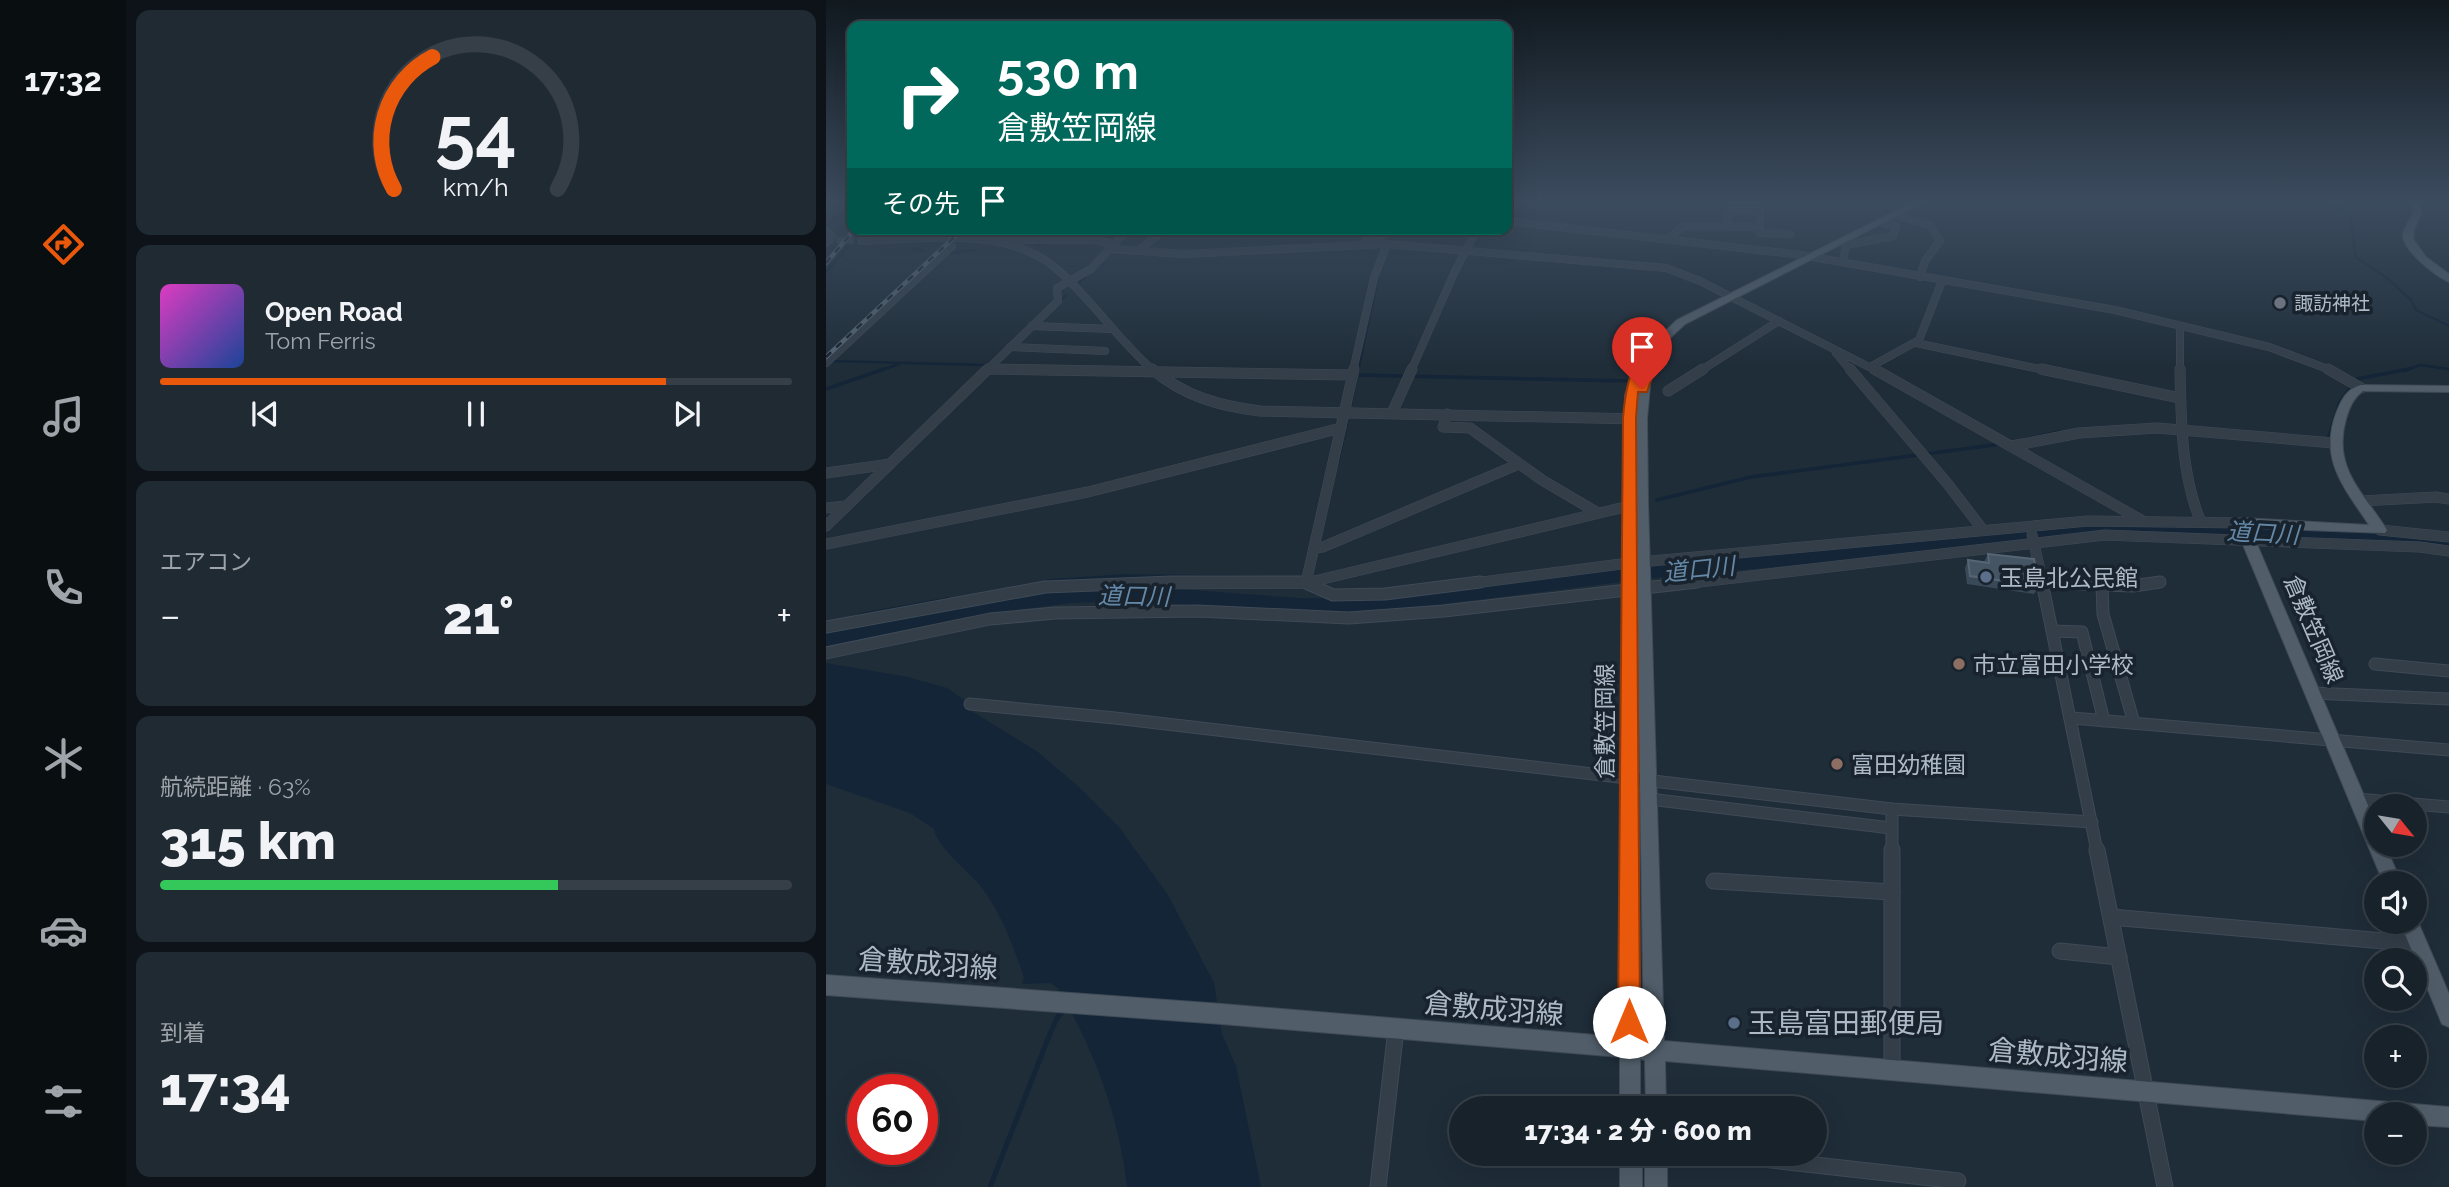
<!DOCTYPE html>
<html lang="ja">
<head>
<meta charset="utf-8">
<style>
  :root { --surface:#17222b; --page:#202a33; --text:#f1f3f6; --muted:#9ea4a9; --line:#363f47; --accent:#ea580c }
  body { margin:0; font-family:Raleway,"Noto Sans JP",sans-serif; background:var(--page); color:var(--text); height:100vh; display:flex; flex-direction:column; font-size:26px; white-space:nowrap }
  * { box-sizing:border-box; margin:0 }
  p { font-size:23px; color:var(--muted) }
  .icon { flex:none; width:38px; height:38px; fill:none; stroke:currentColor; stroke-width:2; stroke-linecap:round; stroke-linejoin:round }
  .map { position:relative; flex:1; overflow:hidden }
  .panel { display:flex; flex-direction:column; gap:10px; padding:10px; background:#0d1318; width:700px }
  .panel>* { flex:none }
  .guide { position:absolute; left:21px; top:21px; width:665px; height:214px; border-radius:14px; box-shadow:0 7px 28px #0002,0 0 0 2px var(--line); background:#00695c; color:#fff; overflow:hidden }
  .needle { width:46px; rotate:120deg }
  .controls { position:absolute; left:1538px; top:794px; display:grid; gap:14px }
  .controls a { display:grid; place-items:center; width:63px; height:63px; border-radius:50%; background:var(--surface); box-shadow:0 7px 28px #0002,0 0 0 2px var(--line); font-size:35px }
  .speed { position:absolute; left:21px; top:1074px; display:flex; gap:14px; font-size:35px; font-weight:700; text-align:center }
  .speed>* { display:grid; place-content:center; width:91px; height:91px; border-radius:50%; background:var(--surface); box-shadow:0 7px 28px #0002,0 0 0 2px var(--line); line-height:1 }
  .speed .limit { border:10px solid #d22; background:#fff; color:#111 }
  .pin { position:absolute; display:grid; place-items:center; width:60px; height:60px; color:#fff; margin:-72px -30px; border-radius:50% 50% 50% 0; rotate:-45deg; box-shadow:0 0 7px #0007 }
  .pin .icon { rotate:45deg }
  .me { position:absolute; width:77px; margin:-38px; rotate:0deg; stroke-linejoin:round; filter:drop-shadow(0 0 5px #0008) }
  .turn { display:flex; align-items:center; gap:24px; height:147px; padding:0 35px; font-size:32px }
  .turn .icon { width:91px; height:91px; stroke-width:2.5 }
  .turn b { display:block; font-size:49px; line-height:60px }
  .then { display:flex; align-items:center; height:66px; padding:0 35px; background:#0003; gap:14px; font-size:26px }
  .big { font-size:52px; font-weight:800; line-height:1.1 }
  .panel .widget { flex:1; display:flex; flex-direction:column; justify-content:center; gap:10px; min-width:0; padding:0 24px; border-radius:14px; background:var(--page) }
  .panel .dial { align-items:center; gap:0 }
  .dial svg { height:182px; overflow:visible; fill:none; stroke:var(--line); stroke-width:7; stroke-linecap:round; text-anchor:middle }
  .dial text { fill:var(--text); stroke:none }
  .song { display:flex; align-items:center; gap:21px }
  .cover { width:84px; height:84px; border-radius:10px; background:linear-gradient(135deg,hsl(310 70% 55%),hsl(220 70% 35%)) }
  .played { height:7px; border-radius:4px; background:linear-gradient(90deg,var(--accent) 80%,var(--line) 80%) }
  .keys { display:flex; justify-content:space-around; direction:ltr }
  .heat { display:flex; justify-content:space-between; align-items:center; font-size:38px; direction:ltr }
  .charge { height:10px; border-radius:5px; background:linear-gradient(90deg,#34c759 63%,var(--line) 0) }
  .trip { position:absolute; left:623px; top:1096px; width:378px; height:70px; border-radius:35px; background:var(--surface); box-shadow:0 7px 28px #0002,0 0 0 2px var(--line); font-weight:800; line-height:70px; text-align:center }
  main { display:flex; flex:1; min-height:0 }
  .tab-bar { display:flex; flex-direction:column; width:126px; justify-content:space-around; align-items:center; background:#090e11; color:var(--muted) }
  .tab-bar .icon { width:49px; height:49px }
  .tab-bar .active { color:var(--accent) }
  .tab-bar b { font-size:32px; color:var(--text) }
  .map>svg:first-child { display:block }
</style>
</head>
<body>
<main>
<nav class="tab-bar">
<b>17:32</b>
<svg class="icon active" aria-label="directions" viewBox="0 0 24 24"><path d="M12 3l9 9-9 9-9-9zM9 14v-3h6M13 9l2 2-2 2"/></svg>
<svg class="icon" aria-label="music" viewBox="0 0 24 24"><path d="M9 18V5l10-2v13"/><circle cx="6" cy="18" r="3"/><circle cx="16" cy="16" r="3"/></svg>
<svg class="icon" aria-label="phone" viewBox="0 0 24 24"><path d="M5 4h4l2 5-3 2q2 4 5 5l2-3 5 2v4C11 20 4 13 5 4z"/></svg>
<svg class="icon" aria-label="climate" viewBox="0 0 24 24"><path d="M12 3v18M4 7l16 10M4 17L20 7"/></svg>
<svg class="icon" aria-label="car" viewBox="0 0 24 24"><path d="M5 17H2v-5l4-1 3-4h7l3 4 3 1v5h-3M9 17h6M6 11h13"/><circle cx="7" cy="17" r="2"/><circle cx="17" cy="17" r="2"/></svg>
<svg class="icon" aria-label="filters" viewBox="0 0 24 24"><path d="M4 7h16M4 17h16"/><circle cx="9" cy="7" r="2"/><circle cx="15" cy="17" r="2"/></svg>
</nav>
<section class="panel">
<div class="widget dial"><svg viewBox="0 0 100 80">
<path d="M14 69A42 42 0 1 1 86 69"/>
<path d="M14 69A42 42 0 0 1 31 11" stroke="#ea580c"/>
<text x="50" y="56" font-size="32" font-weight="700">54</text>
<text x="50" y="72" font-size="11">km/h</text>
</svg></div>
<div class="widget">
<div class="song"><i class="cover"></i><div><b>Open Road</b><p>Tom Ferris</p></div></div>
<div class="played"></div>
<div class="keys"><svg class="icon" aria-label="previous" viewBox="0 0 24 24"><path d="M18 5L8 12l10 7zM5 5v14"/></svg><svg class="icon" aria-label="pause" viewBox="0 0 24 24"><path d="M8 5v14M16 5v14"/></svg><svg class="icon" aria-label="next" viewBox="0 0 24 24"><path d="M6 5l10 7-10 7zM19 5v14"/></svg></div>
</div>
<div class="widget"><p>エアコン</p>
<div class="heat"><a>−</a><b class="big">21°</b><a>+</a></div>
</div>
<div class="widget"><p>航続距離 · 63%</p><b class="big">315 km</b><div class="charge"></div></div>
<div class="widget"><p>到着</p><b class="big">17:34</b></div>
</section>
<div class="map">
<svg width="1623" height="1187" viewBox="0 0 1623 1187">
  <rect width="100%" height="100%" fill="#1f2d39"/>
  <!-- water -->
  <path fill="#132537" d="M0 663 82 677 121 688 144 704V710L212 752 255 789 293 827 342 895 388 983 396 1034 410 1066 435 1187H301C293 1115 268 1050 232 988L224 983 196 984 198 978C188 947 176 915 156 888 143 871 111 848 108 829L84 813 0 784Z"/>
  <g fill="none" stroke-linecap="round" stroke-linejoin="round">
    <!-- stream-far2 -->
    <g stroke="#132537" stroke-width="2.5">
      <path d="M1493 201 1523 213C1528 229 1526 241 1530 257L1562 279 1585 300 1590 310 1623 326"/>
      <polyline points="1,226 26,206"/>
      <polyline points="212,245 221,242"/>
      <polyline points="88,249 98,251"/>
      <polyline points="363,251 387,249"/>
      <polyline points="133,252 148,250"/>
      <polyline points="121,253 134,252"/>
      <polyline points="0,272 22,247"/>
      <polyline points="254,282 263,273"/>
      <polyline points="233,302 240,295"/>
      <polyline points="3,361 159,365"/>
      <polyline points="53,371 73,364"/>
      <polyline points="532,371 553,273"/>
      <polyline points="1578,371 1594,365 1623,369"/>
    </g>
    <!-- stream-far1 -->
    <g stroke="#132537" stroke-width="3.5">
      <polyline points="531,375 804,381"/>
      <polyline points="0,389 58,369"/>
      <polyline points="525,403 532,369"/>
      <polyline points="1200,439 1233,432"/>
      <polyline points="1502,439 1514,402 1531,379 1583,369"/>
      <polyline points="512,461 521,421"/>
      <polyline points="831,500 925,477 1175,444"/>
      <polyline points="222,581 296,576 431,577"/>
      <polyline points="33,615 122,599"/>
    </g>
    <!-- stream -->
    <polyline stroke="#132537" stroke-width="5" points="164,1187 223,1036 231,1018 239,1009"/>
    <!-- river -->
    <path fill="#132537" fill-rule="evenodd" d="M1233 523 1404 524 1623 537V551C1476 542 1324 521 1178 546L827 578 536 614 472 613 312 601 244 603 139 617 0 647V631L139 602 244 588 312 586 472 598H536L827 564 1178 532Z"/>
    <!-- minor-tunnel -->
    <polyline stroke="#34424e" stroke-width="7" stroke-dasharray="7 3.5" stroke-linecap="butt" points="0,240 36,241"/>
    <!-- minor-far3 casing -->
    <g stroke="#3f4a56" stroke-width="8">
      <g id="minor-far3">
        <polyline points="1067,215 1104,225 1114,241 1099,261 1094,277"/>
        <polyline points="681,221 975,255 1289,310 1443,347 1507,371"/>
        <polyline points="901,226 902,210 934,211 934,227"/>
        <polyline points="38,229 53,235"/>
        <polyline points="0,231 6,236 0,243"/>
        <polyline points="136,236 144,229"/>
        <polyline points="842,239 857,226 934,227 934,233 964,234"/>
        <polyline points="172,240 267,240 288,244"/>
        <polyline points="539,240 578,229"/>
        <path d="M36 241C98 240 182 225 232 270 267 301 293 341 328 371"/>
        <polyline points="284,249 357,254 561,244 840,268 874,281 1051,371"/>
        <polyline points="313,250 339,229"/>
        <polyline points="1017,261 1020,245 1067,236 1070,226 1059,224"/>
        <polyline points="206,326 286,329"/>
        <polyline points="1354,328 1354,371"/>
        <polyline points="1090,343 1223,371"/>
        <polyline points="184,347 279,351"/>
        <polyline points="1010,353 1025,371"/>
        <polyline points="0,363 126,246"/>
        <polyline points="1044,367 1093,340 1116,281"/>
        <polyline points="163,369 270,371"/>
        <polyline points="160,371 232,301 231,288 265,269 302,229"/>
        <polyline points="527,371 548,278 561,244"/>
        <polyline points="585,371 629,271 651,229"/>
        <polyline points="874,371 953,321"/>
      </g>
    </g>
    <!-- minor-far2 casing -->
    <g stroke="#3f4a56" stroke-width="11">
      <g id="minor-far2">
        <polyline points="164,369 527,375"/>
        <path d="M326 369C358 396 393 406 434 411L812 419"/>
        <polyline points="1024,369 1121,483 1157,530"/>
        <polyline points="1048,369 1317,521"/>
        <polyline points="1215,369 1354,398"/>
        <path d="M1354 369C1355 418 1355 476 1375 522"/>
        <polyline points="1502,369 1535,388"/>
        <polyline points="842,391 877,369"/>
        <polyline points="566,413 586,369"/>
        <polyline points="621,414 617,427 644,428 716,480 772,513"/>
        <polyline points="1186,446 1253,433 1331,428 1508,443"/>
        <polyline points="0,473 64,464"/>
        <polyline points="1535,501 1610,497 1623,499"/>
        <polyline points="0,508 20,506"/>
        <polyline points="0,526 162,369"/>
        <polyline points="1554,530 1623,537"/>
        <polyline points="1206,535 1217,584"/>
        <polyline points="0,544 262,492 515,428"/>
        <polyline points="488,548 497,547 693,464"/>
        <polyline points="1216,582 1249,584"/>
        <polyline points="480,583 528,369"/>
        <polyline points="304,584 480,583 803,506"/>
        <polyline points="641,584 803,563 1262,521 1415,523"/>
        <polyline points="856,584 1279,535 1594,547 1623,551"/>
        <polyline points="1323,584 1334,582"/>
      </g>
    </g>
    <!-- minor-far1 casing -->
    <g stroke="#3f4a56" stroke-width="13">
      <g id="minor-far1">
        <polyline points="1216,582 1271,851"/>
        <polyline points="1216,582 1276,585 1277,614 1308,723"/>
        <polyline points="480,583 507,595 559,594 654,582"/>
        <polyline points="1276,585 1307,586 1334,582"/>
        <polyline points="0,627 219,587 345,582 485,582"/>
        <polyline points="1227,631 1256,632 1278,721"/>
        <polyline points="0,653 164,619 229,613 371,611 523,618 618,611 871,582"/>
        <polyline points="1549,664 1623,671"/>
        <polyline points="1486,693 1623,699"/>
        <polyline points="144,704 289,718 1066,809 1266,822"/>
        <polyline points="1246,718 1623,750"/>
        <polyline points="823,799 1065,828"/>
        <polyline points="1531,799 1623,807"/>
        <polyline points="1066,809 1066,851"/>
      </g>
    </g>
    <!-- minor casing -->
    <g stroke="#3f4a56" stroke-width="17">
      <g id="minor">
        <polyline points="1066,850 1066,1071"/>
        <polyline points="1271,850 1339,1187"/>
        <polyline points="888,881 1066,892"/>
        <polyline points="1285,917 1592,944"/>
        <polyline points="1234,951 1293,957"/>
        <polyline points="882,1153 1132,1181"/>
        <polyline points="552,1187 570,1029"/>
      </g>
    </g>
    <!-- major casing -->
    <g stroke="#3f4a56" stroke-width="2">
      <g id="major">
        <path d="M1090 201H1100L859 324 825 356 819 372 825 375 821 419 822 503 838 1041 1623 1107V1127L1589 1125V1115H1550V1121L839 1061 840 1108H820L819 1060 814 1059V1108H794V1057L396 1024 0 995V975L396 1004 794 1037 799 395 816 353 851 320ZM811 584 818 1039H814Z"/>
        <path d="M1583 201H1591L1596 212 1588 230 1587 239 1600 257 1623 274V282C1610 276 1574 249 1577 233 1579 226 1585 219 1588 212Z"/>
        <path d="M1535 385 1623 386V392L1537 391C1527 398 1523 408 1520 419 1506 468 1537 492 1561 530L1559 533 1424 528 1550 824V845H1559L1576 884H1558L1408 523 1415 518 1543 525C1518 487 1492 459 1511 411 1516 399 1521 389 1535 385Z"/>
        <polygon points="1589,915 1623,994 1623,1027 1616,1024 1574,922 1589,922"/>
        <rect x="794" y="1153" width="22" height="34"/>
        <rect x="819" y="1153" width="22" height="34"/>
      </g>
    </g>
    <!-- minor-far3 -->
    <use href="#minor-far3" stroke="#333e49" stroke-width="7"/>
    <!-- minor-far2 -->
    <use href="#minor-far2" stroke="#333e49" stroke-width="10"/>
    <!-- minor-far1 -->
    <use href="#minor-far1" stroke="#333e49" stroke-width="11"/>
    <!-- minor -->
    <use href="#minor" stroke="#333e49" stroke-width="15"/>
    <!-- major -->
    <use href="#major" fill="#515e6a" fill-rule="evenodd"/>
    <!-- rail casing -->
    <g stroke="#546371" stroke-width="4.5">
      <g id="rail">
        <polyline points="0,263 29,229"/>
        <polyline points="0,357 137,229"/>
      </g>
    </g>
    <!-- rail -->
    <use href="#rail" stroke="#18232e" stroke-width="2.5" stroke-dasharray="7" stroke-linecap="butt"/>
  </g>
  <!-- wall -->
  <polygon fill="#3a4958" points="1162,554 1213,586 1208,594 1141,584 1139,568 1142,560 1158,562"/>
  <!-- building -->
  <polygon fill="#465564" stroke="#566573" stroke-width="2" points="1162,554 1208,559 1213,586 1144,576 1142,560 1163,563"/>
  <!-- sky -->
  <linearGradient id="sky" x2="0" y2="1"><stop stop-color="#11191f"/><stop offset="0.55" stop-color="#3c4c5f"/><stop offset="1" stop-color="#3c4c5f" stop-opacity="0"/></linearGradient>
  <rect width="1623" height="367" fill="url(#sky)"/>
  <!-- route -->
  <path fill="#ea580c" stroke="#983908" stroke-width="2" d="M832 338 838 342 822 389 821 392H812L810 418 814 1022 811 1030 803 1033 795 1030 792 1022 797 418C799 393 805 349 832 338Z"/>
  <!-- markers -->
  <circle fill="#6b7280" stroke="#18232e" stroke-width="2.5" cx="1454" cy="303" r="7"/>
  <g fill="#5c6f8a" stroke="#18232e" stroke-width="2.5">
    <circle cx="1160" cy="577" r="7"/>
    <circle cx="908" cy="1023" r="7"/>
  </g>
  <g fill="#8d6e63" stroke="#18232e" stroke-width="2.5">
    <circle cx="1133" cy="664" r="7"/>
    <circle cx="1011" cy="764" r="7"/>
  </g>
  <g text-anchor="middle" dominant-baseline="central" stroke-width="7" stroke-linejoin="round" paint-order="stroke">
    <!-- far-poi labels -->
    <g font-size="19" fill="#adb9c6" stroke="#18232e" text-anchor="start">
      <text x="1468" y="303">諏訪神社</text>
    </g>
    <!-- poi labels -->
    <g font-size="23" fill="#adb9c6" stroke="#18232e" text-anchor="start">
      <text x="1174" y="577">玉島北公民館</text>
      <text x="1147" y="664">市立富田小学校</text>
      <text x="1025" y="764">富田幼稚園</text>
    </g>
    <!-- street labels -->
    <g font-size="23" fill="#adb9c6" stroke="#18232e">
      <text transform="translate(1488 629) rotate(67)">倉敷笠岡線</text>
      <text transform="translate(778 721) rotate(-90)">倉敷笠岡線</text>
    </g>
    <!-- water labels -->
    <g font-size="24" font-style="italic" fill="#6488a7" stroke="#18232e">
      <text transform="translate(1437 533) rotate(3)">道口川</text>
      <text transform="translate(873 569) rotate(-6)">道口川</text>
      <text transform="translate(308 596) rotate(1)">道口川</text>
    </g>
    <!-- near-street labels -->
    <g font-size="28" fill="#adb9c6" stroke="#18232e">
      <text transform="translate(102 964) rotate(4)">倉敷成羽線</text>
      <text transform="translate(668 1009) rotate(5)">倉敷成羽線</text>
      <text transform="translate(1232 1056) rotate(5)">倉敷成羽線</text>
    </g>
    <!-- near-poi labels -->
    <g font-size="28" fill="#adb9c6" stroke="#18232e" text-anchor="start">
      <text x="922" y="1023">玉島富田郵便局</text>
    </g>
  </g>
</svg>
<div class="controls">
<a><svg class="needle" viewBox="-14 -14 28 28"><path d="M0-13l5 13h-10z" fill="#e53935"/><path d="M0 13l5-13h-10z" fill="#9ea4a9"/></svg></a>
<a><svg class="icon" aria-label="sound" viewBox="0 0 24 24"><path d="M4 9h4l5-4v14l-5-4H4zM17 9q2 3 0 6"/></svg></a>
<a><svg class="icon" aria-label="search" viewBox="0 0 24 24"><circle cx="10" cy="10" r="6"/><path d="M15 15l6 6"/></svg></a>
<a>+</a>
<a>−</a>
</div>
<div class="speed"><div class="limit">60</div></div>
<div class="pin" style="left:816px;top:389px;background:#d93025"><svg class="icon" aria-label="arrive" viewBox="0 0 24 24"><path d="M6 21V4h12l-3 4 3 4H6"/></svg></div>
<svg class="me" style="left:803px;top:1022px" viewBox="-20 -20 40 40"><circle r="19" fill="#fff"/><path d="M0-13L10 11 0 6-10 11z" fill="#ea580c"/></svg>
<div class="trip">17:34 · 2 分 · 600 m</div>
<div class="guide">
<div class="turn"><svg class="icon" aria-label="right" viewBox="0 0 24 24"><path d="M7 20v-9h11M14 6l5 5-5 5"/></svg><div><b>530 m</b>倉敷笠岡線</div></div>
<div class="then">その先<svg class="icon" aria-label="arrive" viewBox="0 0 24 24"><path d="M6 21V4h12l-3 4 3 4H6"/></svg></div>
</div>
</div>
</main>
</body>
</html>
